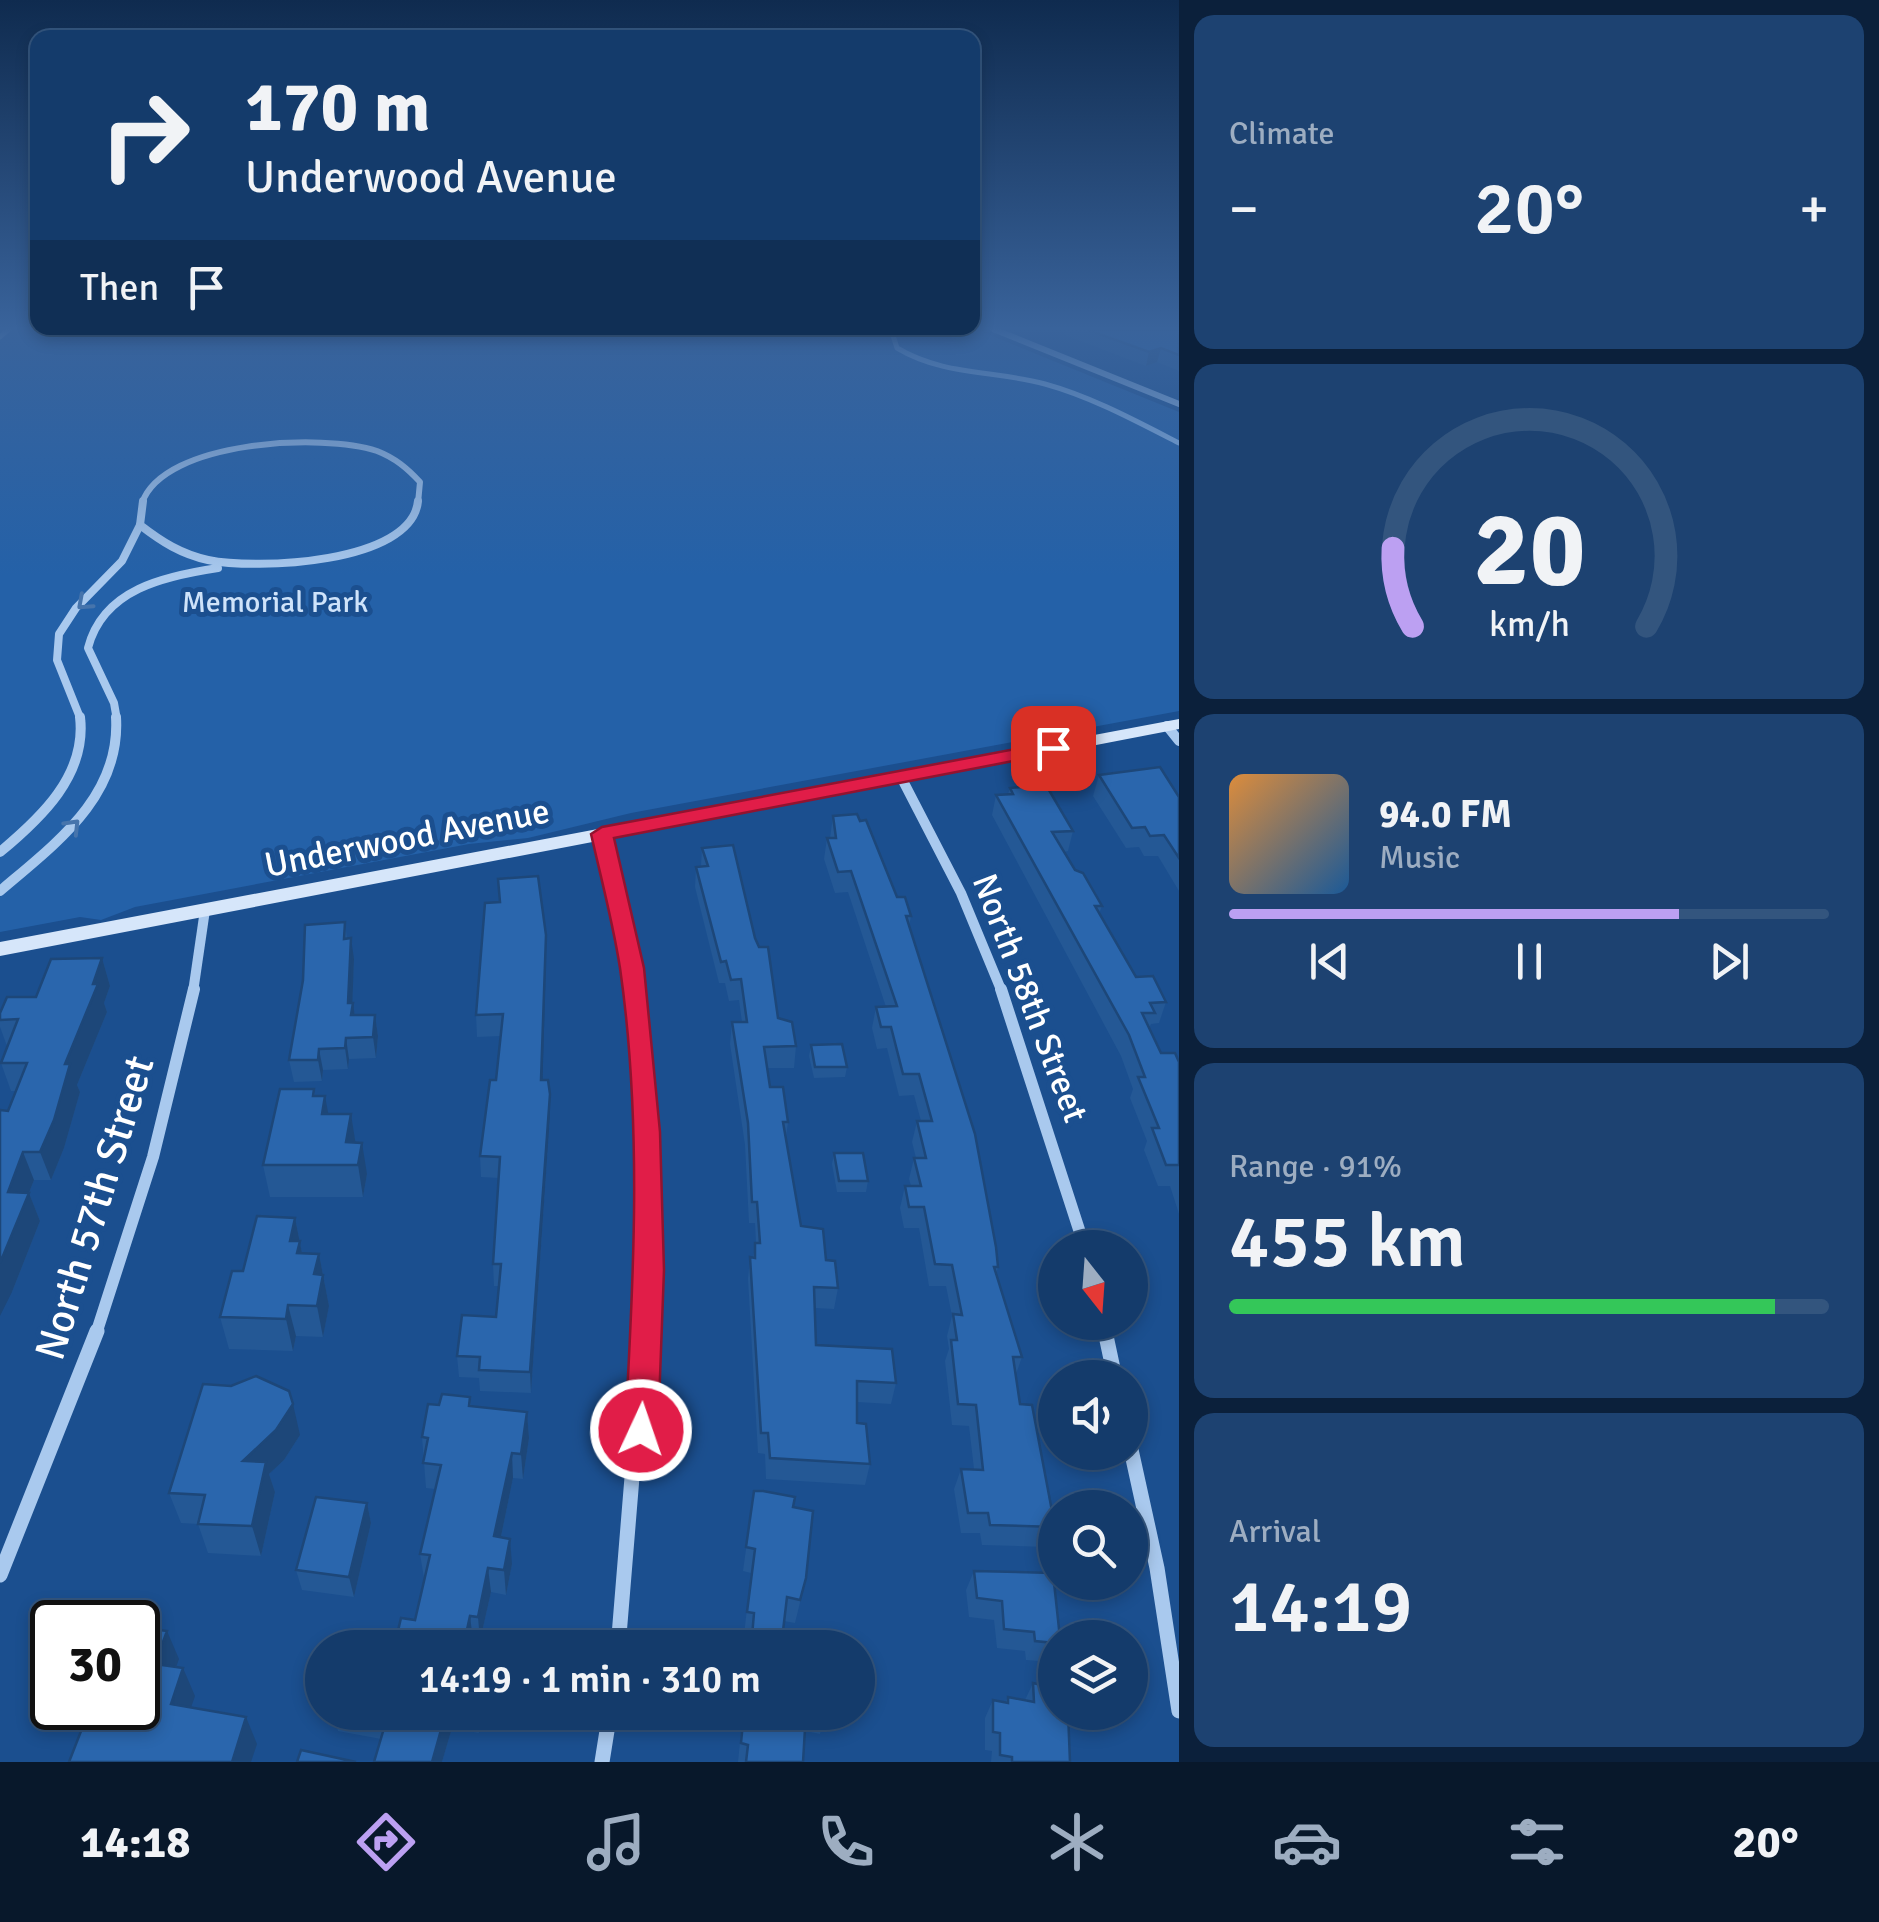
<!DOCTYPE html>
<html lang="en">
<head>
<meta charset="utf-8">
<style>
  :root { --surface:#143b6b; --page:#1d4271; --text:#f1f3f6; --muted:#9dadc1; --line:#33557e; --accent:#bca0f2 }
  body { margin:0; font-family:Signika,sans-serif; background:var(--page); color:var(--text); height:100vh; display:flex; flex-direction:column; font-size:38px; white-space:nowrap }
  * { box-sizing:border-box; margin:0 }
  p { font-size:32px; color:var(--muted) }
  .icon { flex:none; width:55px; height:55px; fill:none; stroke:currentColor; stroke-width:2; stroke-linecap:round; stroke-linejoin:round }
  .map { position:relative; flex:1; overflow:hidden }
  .panel { display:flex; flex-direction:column; gap:15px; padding:15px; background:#0b203b; width:700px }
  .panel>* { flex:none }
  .top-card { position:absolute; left:30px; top:30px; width:950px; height:305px; border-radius:20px; box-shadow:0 5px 15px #0003,0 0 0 2px var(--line); background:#143b6b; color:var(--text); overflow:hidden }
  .needle { width:65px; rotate:163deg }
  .controls { position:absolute; left:1038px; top:1230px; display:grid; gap:20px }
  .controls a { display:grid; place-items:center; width:110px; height:110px; border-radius:50%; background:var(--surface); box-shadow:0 5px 15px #0003,0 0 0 2px var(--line); font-size:50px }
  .speed { position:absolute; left:30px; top:1600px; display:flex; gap:20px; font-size:50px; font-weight:700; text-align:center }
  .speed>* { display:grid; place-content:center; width:130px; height:130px; border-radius:50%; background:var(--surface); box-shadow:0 5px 15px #0003,0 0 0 2px var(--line); line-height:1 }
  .speed .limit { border:5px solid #111; border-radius:15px; background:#fff; color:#111 }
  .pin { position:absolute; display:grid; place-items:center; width:85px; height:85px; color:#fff; margin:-42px; border-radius:20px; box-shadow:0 5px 15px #0006 }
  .me { position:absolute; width:110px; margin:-55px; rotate:3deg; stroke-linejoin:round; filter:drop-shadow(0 0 8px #0008) }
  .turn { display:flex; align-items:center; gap:35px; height:210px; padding:0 50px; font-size:45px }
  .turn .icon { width:130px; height:130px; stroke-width:2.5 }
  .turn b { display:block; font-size:70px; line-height:85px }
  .then { display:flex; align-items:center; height:95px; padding:0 50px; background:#0003; gap:20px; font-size:38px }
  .big { font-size:75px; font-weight:600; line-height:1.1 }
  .panel .card { flex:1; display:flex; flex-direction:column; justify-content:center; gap:15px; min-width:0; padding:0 35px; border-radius:20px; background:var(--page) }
  .panel .dial { align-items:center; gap:0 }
  .dial svg { height:260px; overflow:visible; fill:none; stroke:var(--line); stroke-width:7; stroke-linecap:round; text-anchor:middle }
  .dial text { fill:var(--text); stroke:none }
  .song { display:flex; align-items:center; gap:30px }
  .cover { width:120px; height:120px; border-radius:15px; background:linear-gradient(135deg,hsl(30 70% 55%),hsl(210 70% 35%)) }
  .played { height:10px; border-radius:5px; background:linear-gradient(90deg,var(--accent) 75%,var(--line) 75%) }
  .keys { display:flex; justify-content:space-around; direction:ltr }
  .heat { display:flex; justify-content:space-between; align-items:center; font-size:55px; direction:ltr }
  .charge { height:15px; border-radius:8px; background:linear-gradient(90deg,#34c759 91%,var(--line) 0) }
  .trip { position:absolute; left:305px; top:1630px; width:570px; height:100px; border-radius:50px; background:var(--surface); box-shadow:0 5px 15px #0003,0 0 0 2px var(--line); font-weight:600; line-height:100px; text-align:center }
  .tabs { display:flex; height:160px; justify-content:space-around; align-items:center; background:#08182b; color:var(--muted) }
  .tabs .icon { width:70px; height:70px }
  .tabs .selected { color:var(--accent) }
  .tabs b { font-size:45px; color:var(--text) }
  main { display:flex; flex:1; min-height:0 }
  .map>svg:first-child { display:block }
</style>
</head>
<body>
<main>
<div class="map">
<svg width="1179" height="1762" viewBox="0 0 1179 1762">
  <rect width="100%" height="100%" fill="#1b4f8f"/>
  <!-- green -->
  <polygon fill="#2461a8" points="975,329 1179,412 1179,711 631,813 528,838 469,844 135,907 101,920 80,917 0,932 0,330"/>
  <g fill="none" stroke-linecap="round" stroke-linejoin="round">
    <!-- stream -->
    <g stroke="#9cc4f0" stroke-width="5">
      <path d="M891 329 897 348C944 376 994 370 1045 384 1092 397 1136 421 1179 443"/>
      <polyline points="0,337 9,329"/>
    </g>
    <!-- minor-far4 -->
    <g stroke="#a9c9ee" stroke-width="6">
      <polyline points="993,329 1179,404"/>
      <path d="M142 503C164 440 324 433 377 451 395 458 407 468 420 482L418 503"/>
    </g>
    <!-- minor-far3 -->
    <g stroke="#a9c9ee" stroke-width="8">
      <path d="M143 501 140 525C162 542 181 554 208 560 255 570 412 564 418 501"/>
      <polyline points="81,720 57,660 59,634 76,608 122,561 140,525"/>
      <path d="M117 720 114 703 88 648C103 589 165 576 218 568"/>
    </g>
    <!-- minor-far2 -->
    <g stroke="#a9c9ee" stroke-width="10">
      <polyline points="1167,726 1179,741"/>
      <polyline points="901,777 961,893 1002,992"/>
      <polyline points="602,834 632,992"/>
      <path d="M0 852C41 818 87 775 80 717"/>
      <path d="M0 891C55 844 121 797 116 717"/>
      <polyline points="193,992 205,910"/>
    </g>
    <!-- minor-far1 -->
    <g stroke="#a9c9ee" stroke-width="12">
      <polyline points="631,989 645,1138 644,1334"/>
      <polyline points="1001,989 1085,1248"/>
      <polyline points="1103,1322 1105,1334"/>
      <polyline points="96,1334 153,1157 194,989"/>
    </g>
    <!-- minor -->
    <g stroke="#a9c9ee" stroke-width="15">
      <polyline points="1105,1331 1115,1378"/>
      <polyline points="1130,1445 1157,1568 1179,1711"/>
      <polyline points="0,1575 97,1331"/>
      <polyline points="618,1648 644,1331"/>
      <polyline points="602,1762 610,1712"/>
    </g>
    <!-- secondary -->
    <polygon fill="#d6e6fa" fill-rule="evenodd" points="1179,719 1179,729 0,956 0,942"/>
  </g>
  <!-- wall -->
  <g fill="#245895">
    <polygon points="1066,330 1179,330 1179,371 1157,362 1146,366 1065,335"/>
    <polygon points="1099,775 1179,797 1179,891 1158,856 1144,856 1139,847 1126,848 1093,796"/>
    <polygon points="1010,788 1073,831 1068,851 1064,852 1075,870 1102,906 1099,914 1136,977 1166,1002 1159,1023 1151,1024 1149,1028 1161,1053 1179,1062 1179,1214 1170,1186 1158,1186 1144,1150 1147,1141 1130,1098 1133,1089 1121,1056 992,815 996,795 1008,794"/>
    <polygon points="833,816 911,916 909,927 998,1267 996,1274 1022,1357 1016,1374 1020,1404 1055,1523 1055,1529 1047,1547 982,1545 980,1533 961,1533 954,1489 961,1469 974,1469 969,1426 952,1425 945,1361 949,1349 947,1336 952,1316 946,1286 929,1286 919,1228 904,1228 900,1208 905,1186 911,1186 909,1179 914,1158 916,1158 912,1142 917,1121 921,1121 914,1095 899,1096 887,1048 877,1049 872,1028 876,1007 886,1007 848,892 835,893 824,859 827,838 830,838"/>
    <polygon points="702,848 755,938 778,1018 796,1046 794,1068 767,1068 770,1087 788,1122 786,1137 801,1226 826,1260 838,1288 834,1309 815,1308 816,1345 896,1383 891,1404 857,1402 857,1423 870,1464 865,1485 766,1479 765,1454 758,1453 748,1279 750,1257 753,1257 756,1243 755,1223 749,1223 745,1145 730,1044 732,1022 742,1022 739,1000 729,1001 725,983 719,983 695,887 696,867 701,866"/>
    <polygon points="498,879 546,956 542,1080 550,1115 531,1393 480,1391 479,1378 459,1377 457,1356 496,1317 499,1286 494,1286 493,1264 499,1178 481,1177 480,1156 496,1080 501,1036 477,1037 476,1015 499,902"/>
    <polygon points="345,922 347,939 354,959 352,1003 355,1015 375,1015 378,1036 376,1058 349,1059 348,1069 323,1070 322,1081 294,1082 289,1060"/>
    <polygon points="102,958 110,986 104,1003 107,1012 77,1085 80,1092 64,1148 51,1180 34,1180 29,1193 40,1221 12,1292 8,1111 16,1091 11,1091 1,1063 7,1046 0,1027 0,1013 36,997"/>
    <polygon points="811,1045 847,1067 845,1077 814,1078 809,1056"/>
    <polygon points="314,1089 315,1096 328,1114 351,1114 355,1143 367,1174 363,1197 270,1197 263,1165"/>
    <polygon points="834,1153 868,1181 866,1192 837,1192 832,1164"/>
    <polygon points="295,1218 302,1253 319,1254 329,1306 323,1337 296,1336 293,1351 229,1349 220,1317 243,1271"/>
    <polygon points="470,1397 471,1406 527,1412 529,1438 523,1479 513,1478 501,1537 512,1564 506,1595 491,1592 480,1641 415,1620 424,1578 420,1554 435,1489 426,1488 422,1437 439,1405"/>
    <polygon points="300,1435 284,1460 269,1474 275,1492 261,1556 208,1553 198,1524 181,1523 169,1493"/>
    <polygon points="754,1491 793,1507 806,1578 795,1623 784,1621 781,1648 749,1648 751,1636 744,1635 751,1573 743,1571"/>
    <polygon points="367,1503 371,1523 354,1597 302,1590 296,1570"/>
    <polygon points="974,1571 1055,1638 1055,1655 1051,1662 1026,1660 1025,1651 997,1648 994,1620 969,1617 966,1590"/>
    <polygon points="1033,1683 1070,1762 991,1762 992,1751 985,1750 985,1718 993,1700 1005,1703 1008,1697 1025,1700"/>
    <polygon points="333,1712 483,1712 479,1733 452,1728 442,1762 374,1762 381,1739 338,1731"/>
    <polygon points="743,1712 825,1712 820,1734 805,1731 803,1762 738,1762"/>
  </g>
  <!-- shaded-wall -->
  <g fill="#1d4779">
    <polygon points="1161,348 1157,362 1146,366 1149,352"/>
    <polygon points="546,935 546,956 542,1101 541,1080"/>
    <polygon points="351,938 354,959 352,1012 353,1003 356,1024 351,1024 348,1003"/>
    <polygon points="102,958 110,986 104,1003 107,1012 77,1085 80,1092 64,1148 51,1180 40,1152 65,1064"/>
    <polygon points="375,1015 378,1036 376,1058 373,1037"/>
    <polygon points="346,1038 349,1059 348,1069 345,1048"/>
    <polygon points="319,1049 323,1070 322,1081 318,1060"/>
    <polygon points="550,1094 550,1115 531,1393 530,1372"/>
    <polygon points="325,1096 331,1128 322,1114"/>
    <polygon points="351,1114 356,1146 346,1142"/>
    <polygon points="362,1143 367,1174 363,1197 358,1165"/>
    <polygon points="23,1152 34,1180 27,1198 29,1193 40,1221 12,1292 0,1316 0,1263 8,1192"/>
    <polygon points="295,1218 306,1273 290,1241"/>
    <polygon points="319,1254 329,1306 323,1337 317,1306 314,1274"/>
    <polygon points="288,1305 296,1336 293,1351 286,1319"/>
    <polygon points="293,1404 300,1435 284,1460 269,1474 275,1492 261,1556 252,1526 243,1461"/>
    <polygon points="527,1412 529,1438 523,1479 521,1454"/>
    <polygon points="512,1453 513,1478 496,1561 494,1536"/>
    <polygon points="367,1503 371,1523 354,1597 349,1577"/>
    <polygon points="510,1539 512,1564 506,1595 504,1570"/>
    <polygon points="488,1568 491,1592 480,1641 478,1617"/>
    <polygon points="470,1616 473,1640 471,1648 463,1648"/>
    <polygon points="167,1631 179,1659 167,1692 155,1664"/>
    <polygon points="183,1668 195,1696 183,1731 171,1704"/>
    <polygon points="446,1712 450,1712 452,1728 442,1762 432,1762"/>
    <polygon points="476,1712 483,1712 479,1733"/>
    <polygon points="246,1717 257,1744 251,1762 232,1762"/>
  </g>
  <!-- building -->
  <g fill="#2a66ad" stroke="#1d4779" stroke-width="2.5">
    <polygon points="1088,330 1179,330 1179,355 1161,348 1149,352"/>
    <polygon points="1160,767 1179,797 1179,858 1164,835 1150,836 1145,827 1132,828 1099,775"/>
    <polygon points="1046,785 1073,831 1052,832 1075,870 1083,873 1102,906 1095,906 1136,977 1153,976 1166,1002 1150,1003 1155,1013 1142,1013 1161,1053 1175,1053 1179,1062 1179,1165 1166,1165 1152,1128 1159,1128 1138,1077 1145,1077 1129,1035 996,795 1013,794 1010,788"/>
    <polygon points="857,814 860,821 866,820 897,897 905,897 911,916 906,916 975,1134 996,1247 998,1267 994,1267 1022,1357 1013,1357 1020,1404 1032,1405 1055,1527 990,1525 988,1513 968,1513 961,1469 983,1470 976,1405 958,1404 951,1340 957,1340 953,1314 962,1315 952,1265 935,1264 924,1207 909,1207 905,1186 921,1186 914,1158 926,1158 917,1121 932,1121 919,1074 903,1074 891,1027 881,1027 876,1007 897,1006 851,871 838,872 827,838 836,838 833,816"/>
    <polygon points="733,845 755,938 759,947 768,947 778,1018 792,1022 796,1046 764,1047 770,1087 783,1087 788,1122 783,1122 801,1226 823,1229 826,1260 835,1261 838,1288 814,1287 816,1345 892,1349 896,1383 857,1381 857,1423 866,1424 870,1464 770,1458 768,1433 761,1433 750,1257 755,1258 755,1243 760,1243 757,1202 752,1202 748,1123 732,1022 747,1022 741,979 731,980 726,961 721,962 696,867 708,866 702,848"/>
    <polygon points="538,876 546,935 541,1080 548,1080 550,1094 530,1372 479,1370 480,1357 457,1356 462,1315 496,1317 501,1264 493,1264 500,1157 480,1156 490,1080 496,1080 503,1014 476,1015 485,903 500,902 498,879"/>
    <polygon points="345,922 344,939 351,938 348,1003 353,1003 351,1015 375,1015 373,1037 346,1038 345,1048 319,1049 318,1060 289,1060 303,980 305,925"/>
    <polygon points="102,958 93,984 98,984 65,1064 70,1064 54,1120 40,1152 23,1152 8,1192 29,1193 0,1263 0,1110 8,1111 27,1063 1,1063 18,1019 0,1020 0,1013 7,997 36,997 51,959"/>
    <polygon points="842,1044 847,1067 815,1067 811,1045"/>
    <polygon points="280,1089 314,1089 313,1096 325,1096 322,1114 351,1114 346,1142 362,1143 358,1165 263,1165"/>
    <polygon points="834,1153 863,1153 868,1181 839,1181"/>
    <polygon points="257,1216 295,1218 290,1241 300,1241 297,1253 319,1254 314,1274 323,1275 317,1306 288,1305 286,1319 220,1317 232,1271 243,1271"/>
    <polygon points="256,1376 289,1391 293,1404 276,1430 243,1461 266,1462 252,1526 198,1524 205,1495 169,1493 203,1384 231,1386"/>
    <polygon points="442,1394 470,1397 469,1406 527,1412 521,1454 512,1453 494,1536 510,1539 504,1570 488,1568 478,1617 470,1616 463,1648 394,1648 401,1618 415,1620 430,1555 420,1554 441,1465 423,1463 428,1438 422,1437 428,1404 439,1405"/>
    <polygon points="754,1491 763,1491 795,1497 793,1507 813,1511 806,1578 800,1600 787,1597 781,1648 751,1648 754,1613 747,1612 755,1549 746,1547"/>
    <polygon points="316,1497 367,1503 349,1577 296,1570"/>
    <polygon points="974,1571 1053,1573 1060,1638 1055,1638 1055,1643 1035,1641 1034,1632 1004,1629 1002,1601 977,1598"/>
    <polygon points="138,1627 167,1631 155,1664 183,1668 171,1704 246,1717 232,1762 69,1762 90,1708 138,1708"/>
    <polygon points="1033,1683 1055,1688 1055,1712 1068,1712 1070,1762 1012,1762 1012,1757 1000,1755 1000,1733 993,1732 993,1700 1008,1703 1008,1697 1034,1702"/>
    <polygon points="354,1712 446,1712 432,1762 374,1762 387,1718"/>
    <polygon points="744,1712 806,1712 803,1762 746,1762 748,1745 741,1743"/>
    <polygon points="301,1750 356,1762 297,1762"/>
  </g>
  <!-- one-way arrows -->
  <defs><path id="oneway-chevron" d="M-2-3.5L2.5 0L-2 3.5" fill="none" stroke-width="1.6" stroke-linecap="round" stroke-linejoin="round" transform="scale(2.5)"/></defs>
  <g stroke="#4674ac">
    <use href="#oneway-chevron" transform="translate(84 603) rotate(138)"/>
    <use href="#oneway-chevron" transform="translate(73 826) rotate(-46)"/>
  </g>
  <!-- sky -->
  <linearGradient id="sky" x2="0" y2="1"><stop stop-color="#0f2b4f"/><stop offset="0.57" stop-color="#39639b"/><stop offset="1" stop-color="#39639b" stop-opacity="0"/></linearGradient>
  <rect width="1179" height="576" fill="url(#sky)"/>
  <!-- route -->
  <path fill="#e11d48" stroke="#92132f" stroke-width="2.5" d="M1053 742 1060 743V752L614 838 644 968 660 1132 664 1270 658 1430 653 1441 641 1446 630 1441 625 1430C634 1277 642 1120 620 968 613 923 601 878 591 834L602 827Z"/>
  <g text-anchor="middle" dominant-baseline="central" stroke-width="10" stroke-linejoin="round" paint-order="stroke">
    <!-- far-park labels -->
    <g font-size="30" fill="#cfe3fa" stroke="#1b4f8f">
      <text x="275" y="602">Memorial Park</text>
    </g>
    <!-- street labels -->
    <g font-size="35" fill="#fff" stroke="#1b4f8f">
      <text transform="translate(407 838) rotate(-11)">Underwood Avenue</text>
      <text transform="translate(1030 998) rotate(69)">North 58th Street</text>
    </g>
    <!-- near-street labels -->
    <g font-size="42" fill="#fff" stroke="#1b4f8f">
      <text transform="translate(95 1208) rotate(-73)">North 57th Street</text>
    </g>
  </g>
</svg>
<div class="controls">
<a><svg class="needle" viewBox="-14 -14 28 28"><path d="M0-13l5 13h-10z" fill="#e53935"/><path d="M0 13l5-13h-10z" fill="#9dadc1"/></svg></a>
<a><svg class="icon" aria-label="sound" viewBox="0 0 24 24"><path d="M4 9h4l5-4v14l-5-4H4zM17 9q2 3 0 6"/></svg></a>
<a><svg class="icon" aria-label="search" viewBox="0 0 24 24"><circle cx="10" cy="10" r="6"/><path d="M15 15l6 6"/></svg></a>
<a><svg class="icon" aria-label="layers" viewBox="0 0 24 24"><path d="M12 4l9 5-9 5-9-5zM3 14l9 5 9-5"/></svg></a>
</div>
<div class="speed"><div class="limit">30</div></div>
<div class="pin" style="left:1053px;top:748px;background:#d93025"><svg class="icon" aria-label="arrive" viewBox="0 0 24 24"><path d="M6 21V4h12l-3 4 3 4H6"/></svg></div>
<svg class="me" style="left:641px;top:1430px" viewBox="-20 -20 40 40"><circle r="17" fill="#e11d48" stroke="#fff" stroke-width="3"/><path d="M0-11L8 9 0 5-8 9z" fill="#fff"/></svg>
<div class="trip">14:19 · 1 min · 310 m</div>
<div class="top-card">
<div class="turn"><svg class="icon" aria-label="right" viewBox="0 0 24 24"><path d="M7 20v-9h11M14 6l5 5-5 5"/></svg><div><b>170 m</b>Underwood Avenue</div></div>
<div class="then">Then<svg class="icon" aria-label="arrive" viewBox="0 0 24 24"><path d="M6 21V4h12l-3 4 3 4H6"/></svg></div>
</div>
</div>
<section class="panel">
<div class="card"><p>Climate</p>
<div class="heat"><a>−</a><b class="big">20°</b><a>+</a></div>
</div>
<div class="card dial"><svg viewBox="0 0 100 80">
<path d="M14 69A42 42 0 1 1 86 69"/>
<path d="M14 69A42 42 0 0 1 8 45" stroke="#bca0f2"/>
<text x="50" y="56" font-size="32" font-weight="700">20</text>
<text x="50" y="72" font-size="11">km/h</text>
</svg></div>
<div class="card">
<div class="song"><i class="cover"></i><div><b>94.0 FM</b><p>Music</p></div></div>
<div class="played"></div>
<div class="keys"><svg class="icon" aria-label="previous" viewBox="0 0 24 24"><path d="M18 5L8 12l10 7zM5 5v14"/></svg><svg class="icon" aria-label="pause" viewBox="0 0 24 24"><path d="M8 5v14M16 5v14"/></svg><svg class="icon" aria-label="next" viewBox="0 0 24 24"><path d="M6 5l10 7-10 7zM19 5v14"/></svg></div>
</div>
<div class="card"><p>Range · 91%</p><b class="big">455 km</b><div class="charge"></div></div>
<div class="card"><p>Arrival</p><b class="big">14:19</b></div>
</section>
</main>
<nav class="tabs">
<b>14:18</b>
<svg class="icon selected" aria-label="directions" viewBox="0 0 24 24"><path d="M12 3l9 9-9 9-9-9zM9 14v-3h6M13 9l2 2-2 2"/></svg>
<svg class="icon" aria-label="music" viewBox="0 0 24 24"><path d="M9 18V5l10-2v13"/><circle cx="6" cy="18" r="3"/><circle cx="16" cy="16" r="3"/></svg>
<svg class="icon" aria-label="phone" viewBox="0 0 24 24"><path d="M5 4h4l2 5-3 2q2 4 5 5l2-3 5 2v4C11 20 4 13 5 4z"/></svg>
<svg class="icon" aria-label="climate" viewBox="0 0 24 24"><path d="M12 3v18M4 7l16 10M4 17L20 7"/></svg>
<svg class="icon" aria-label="car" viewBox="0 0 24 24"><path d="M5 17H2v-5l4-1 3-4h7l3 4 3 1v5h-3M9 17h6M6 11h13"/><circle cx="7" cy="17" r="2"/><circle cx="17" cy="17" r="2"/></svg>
<svg class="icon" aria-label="filters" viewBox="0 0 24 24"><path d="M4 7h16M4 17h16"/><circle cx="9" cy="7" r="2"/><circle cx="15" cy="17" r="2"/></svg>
<b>20°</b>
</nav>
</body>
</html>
